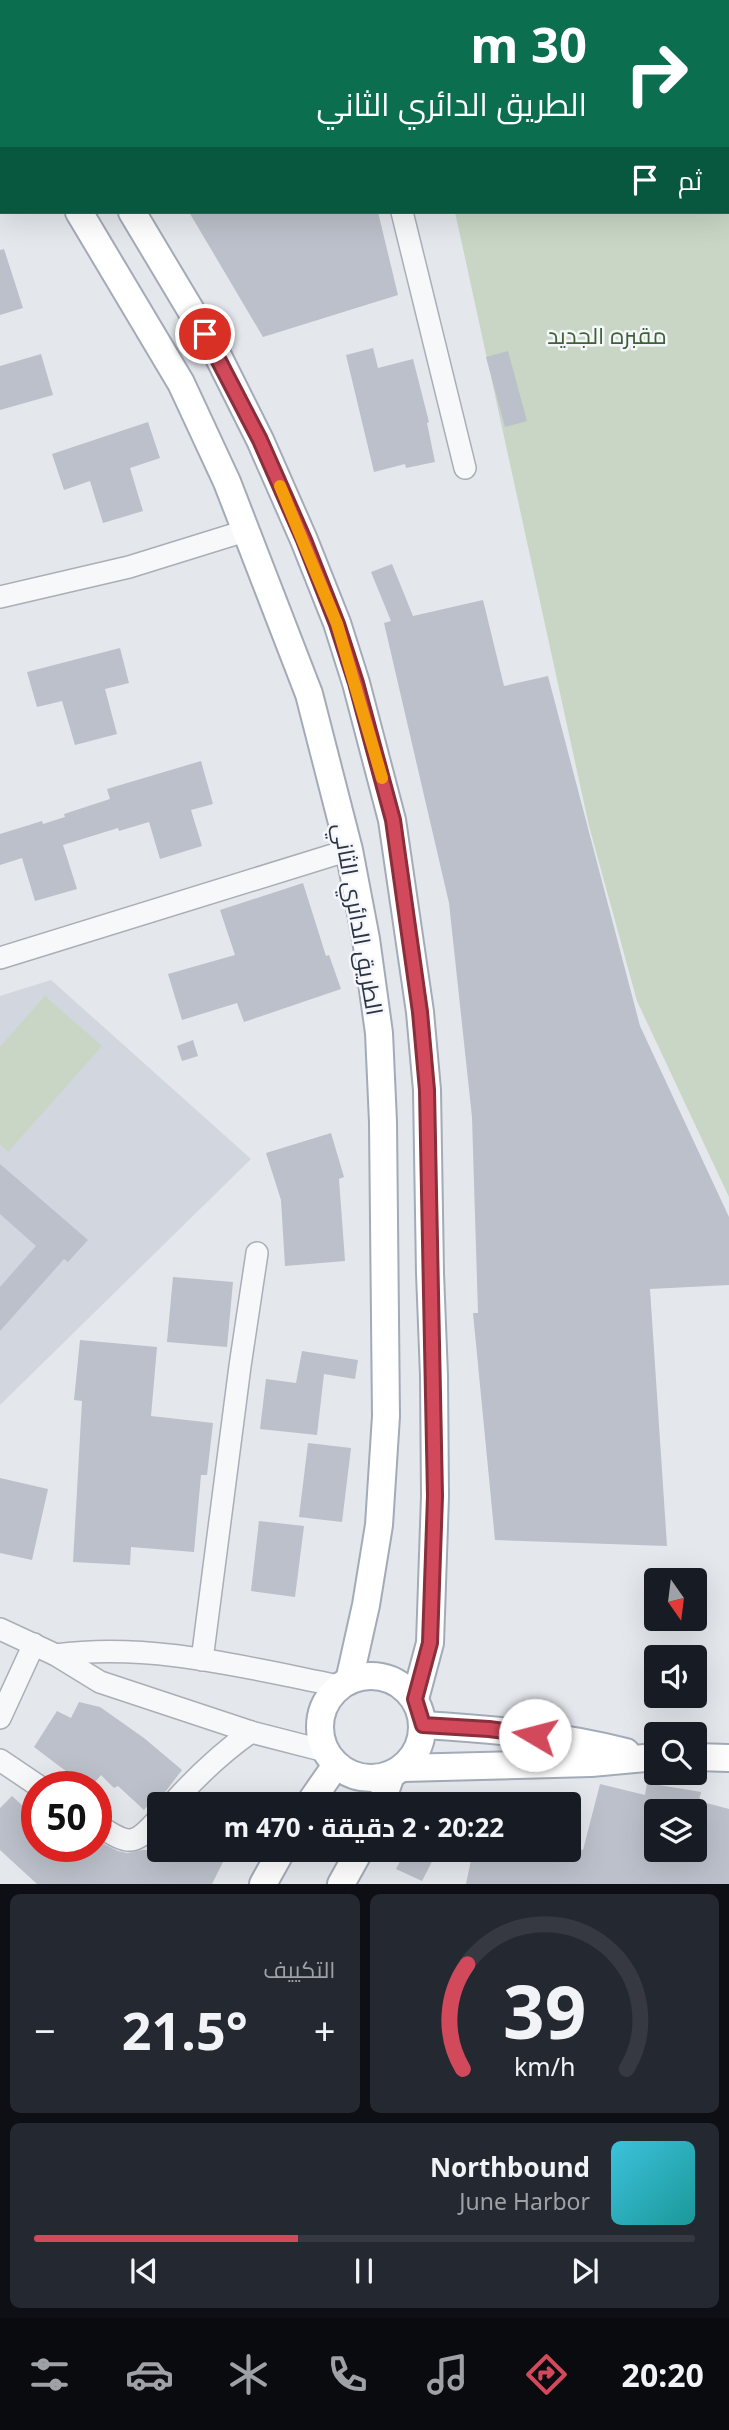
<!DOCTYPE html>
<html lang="ar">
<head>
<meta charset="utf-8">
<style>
  :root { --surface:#171b24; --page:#242831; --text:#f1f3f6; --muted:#9ea1a6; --line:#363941; --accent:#d1495b }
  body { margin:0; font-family:"Noto Sans",Cairo,sans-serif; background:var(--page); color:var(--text); direction:rtl; height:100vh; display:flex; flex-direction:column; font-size:26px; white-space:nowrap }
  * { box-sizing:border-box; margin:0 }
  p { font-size:23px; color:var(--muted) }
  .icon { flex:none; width:38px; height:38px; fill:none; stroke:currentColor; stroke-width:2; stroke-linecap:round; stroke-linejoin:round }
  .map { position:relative; height:1884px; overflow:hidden; direction:ltr }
  .sheet { display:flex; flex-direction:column; gap:10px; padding:10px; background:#0d0f14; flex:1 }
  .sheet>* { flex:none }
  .banner { position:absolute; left:0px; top:0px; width:730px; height:214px; box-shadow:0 7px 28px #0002; direction:rtl; background:#0b6e4f; color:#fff; overflow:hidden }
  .needle { width:46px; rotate:166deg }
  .controls { position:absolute; left:644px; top:1568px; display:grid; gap:14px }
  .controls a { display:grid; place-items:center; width:63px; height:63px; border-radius:7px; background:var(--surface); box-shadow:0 7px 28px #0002; font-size:35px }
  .speed { position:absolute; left:21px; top:1771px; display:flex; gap:14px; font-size:35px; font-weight:700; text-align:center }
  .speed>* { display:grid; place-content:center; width:91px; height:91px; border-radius:50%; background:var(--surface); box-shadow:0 7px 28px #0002; line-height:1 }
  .speed .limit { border:10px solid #d22; background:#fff; color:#111 }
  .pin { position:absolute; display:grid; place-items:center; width:60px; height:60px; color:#fff; margin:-30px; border:4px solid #fff; border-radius:50%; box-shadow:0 2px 7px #0007 }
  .me { position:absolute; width:77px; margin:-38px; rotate:278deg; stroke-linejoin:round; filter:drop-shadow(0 0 5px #0008) }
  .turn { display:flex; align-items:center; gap:24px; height:147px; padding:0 28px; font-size:32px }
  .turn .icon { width:91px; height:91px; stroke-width:2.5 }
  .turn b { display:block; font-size:49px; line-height:60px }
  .then { display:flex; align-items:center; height:66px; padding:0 28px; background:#0003; gap:14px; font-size:26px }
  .big { font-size:52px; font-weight:700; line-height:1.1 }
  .sheet .card { flex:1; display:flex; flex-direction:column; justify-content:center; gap:10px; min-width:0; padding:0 24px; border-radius:10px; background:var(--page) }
  .sheet .dial { align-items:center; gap:0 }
  .dial svg { height:182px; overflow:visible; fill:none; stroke:var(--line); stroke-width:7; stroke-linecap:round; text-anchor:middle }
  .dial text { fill:var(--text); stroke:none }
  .song { display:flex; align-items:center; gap:21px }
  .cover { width:84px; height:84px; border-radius:10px; background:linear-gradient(135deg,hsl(190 70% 55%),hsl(180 70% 35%)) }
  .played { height:7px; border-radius:4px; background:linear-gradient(90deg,var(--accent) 40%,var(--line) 40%) }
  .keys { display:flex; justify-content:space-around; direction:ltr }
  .heat { display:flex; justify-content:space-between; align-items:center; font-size:38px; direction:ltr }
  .sheet .tiles { flex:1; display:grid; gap:10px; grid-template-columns:1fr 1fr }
  .card:last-child { grid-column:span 2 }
  .trip { position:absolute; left:147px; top:1792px; width:434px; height:70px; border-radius:7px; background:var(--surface); box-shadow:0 7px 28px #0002; font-weight:700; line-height:70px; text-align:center; direction:rtl }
  .dock { display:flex; height:112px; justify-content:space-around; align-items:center; background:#090b0e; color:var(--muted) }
  .dock .icon { width:49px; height:49px }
  .dock .on { color:var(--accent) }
  .dock b { font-size:32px; color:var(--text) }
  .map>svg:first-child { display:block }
</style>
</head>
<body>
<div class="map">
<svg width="729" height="1884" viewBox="0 0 729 1884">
  <rect width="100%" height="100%" fill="#e4e7ec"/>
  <!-- built -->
  <polygon fill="#d2d6de" points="51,980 251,1159 0,1405 0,996"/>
  <!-- green -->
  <g fill="#c9d6c5">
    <polygon points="728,188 729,188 729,1197 637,1001 589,826 455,212 728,212"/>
    <polygon points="45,996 102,1046 8,1152 0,1144 0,1047"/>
  </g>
  <!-- building -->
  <g fill="#bbc0ca" fill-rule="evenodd">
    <polygon points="189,212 378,212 398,295 263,337"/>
    <polygon points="4,249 23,308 0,315 0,250"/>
    <polygon points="373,348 378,368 413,359 429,422 427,423 435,462 406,468 405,464 374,472 346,355"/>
    <polygon points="508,351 527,421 505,427 486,357"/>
    <polygon points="41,354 53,395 0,410 0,366"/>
    <polygon points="148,422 160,458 130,468 143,511 103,523 90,481 64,490 52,454"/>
    <polygon points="392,564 413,616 483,600 504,686 548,676 640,1026 729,1217 729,1285 650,1289 667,1546 495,1540 473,1313 478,1313 472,1117 449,903 384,623 391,621 371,572"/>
    <polygon points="120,648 129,683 105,689 117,734 75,745 62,701 37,707 27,672"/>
    <polygon points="201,761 213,804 191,810 202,846 160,859 149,822 119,831 118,828 63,845 77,889 35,901 22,858 0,865 0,834 42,821 43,824 65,817 64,814 110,799 107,789"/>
    <polygon points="303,883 326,956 329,955 341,989 244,1022 237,1003 182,1020 168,974 235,955 220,910"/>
    <polygon points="193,1040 198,1056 182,1061 177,1046"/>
    <polygon points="331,1133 344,1177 339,1179 345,1261 285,1266 281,1200 266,1153"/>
    <polygon points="0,1164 88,1240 68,1262 64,1259 0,1331 0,1287 36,1246 0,1214"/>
    <polygon points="173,1277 233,1282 227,1347 167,1342"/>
    <polygon points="80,1340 157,1347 151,1416 213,1423 207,1475 201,1475 194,1552 131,1547 130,1565 73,1562 82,1401 74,1400"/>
    <polygon points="302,1351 358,1360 355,1379 324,1374 317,1435 260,1429 266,1379 296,1383"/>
    <polygon points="308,1443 351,1448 342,1522 299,1517"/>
    <polygon points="0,1478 48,1489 32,1560 0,1553"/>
    <polygon points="259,1521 304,1526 295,1597 251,1591"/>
    <polygon points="79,1702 100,1707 144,1738 182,1770 162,1796 159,1804 149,1804 144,1810 118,1786 114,1788 101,1775 91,1787 87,1787 34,1747 57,1711 71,1718"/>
    <path d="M647 1783 701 1792 699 1801 729 1809V1884H466L473 1850H569V1846L583 1850 600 1784 645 1795ZM656 1811H695V1850H656Z"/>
    <polygon points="200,1793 222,1804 189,1804"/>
    <polygon points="12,1796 37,1819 37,1846 96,1846 96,1840 118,1851 127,1853 143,1850 229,1850 212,1884 37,1884 0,1850 0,1808"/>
    <polygon points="406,1850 438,1850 422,1881 396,1869"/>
  </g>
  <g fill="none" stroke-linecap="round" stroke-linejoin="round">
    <!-- minor casing -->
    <g stroke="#a9aeb7" stroke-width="24">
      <g id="minor">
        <polyline points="350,0 351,2"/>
        <polyline points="88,2 96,0"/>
        <polyline points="402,212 465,468"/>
        <polyline points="0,597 129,567 245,531"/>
        <polyline points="0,958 349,850"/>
        <polyline points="0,1629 56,1655 100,1682 251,1732 325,1751"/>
        <path d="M56 1655C151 1642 247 1668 340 1686"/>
        <polyline points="202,1660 240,1366 257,1253"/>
        <polyline points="0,1718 34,1644"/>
        <polyline points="0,1760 40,1787"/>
        <path d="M172 1804C196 1777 221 1753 251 1732"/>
        <path d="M96 1824C128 1844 132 1849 159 1818"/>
      </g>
    </g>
    <!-- major casing -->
    <g stroke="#a3abb8" stroke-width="30">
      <g id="major">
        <polyline points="10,0 11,2"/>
        <polyline points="124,2 126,0"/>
        <polyline points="0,23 2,22"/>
        <polyline points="0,83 2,86"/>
        <polyline points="79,212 181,383 227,482 309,694 349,850 366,939 379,1033 383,1122 386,1416 379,1525 366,1605 349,1681"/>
        <polyline points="132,212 217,354 260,440 304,540 337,623 356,683 392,820 420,1012 427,1090 430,1273 434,1376 435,1496 430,1643 415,1699"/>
        <circle cx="371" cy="1727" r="51"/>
        <path d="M423 1725C491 1729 559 1735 626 1752"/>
        <polyline points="695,1757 729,1758"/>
        <polyline points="403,1768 591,1763 656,1757"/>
        <polyline points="309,1804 336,1765"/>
        <polyline points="381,1804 391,1775"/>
        <polyline points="263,1884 282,1850"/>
        <polyline points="341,1884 360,1850"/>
      </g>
    </g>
    <!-- minor -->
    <use href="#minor" stroke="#f7f8fa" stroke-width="21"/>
    <!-- major -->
    <use href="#major" stroke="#fff" stroke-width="26"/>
  </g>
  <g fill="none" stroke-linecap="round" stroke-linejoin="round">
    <!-- route casing -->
    <g stroke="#882f3b" stroke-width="18">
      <polyline id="route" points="205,334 260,440 304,540 337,624 356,683 393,820 420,1012 427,1090 435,1496 430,1643 415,1699 423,1725 489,1729 535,1735"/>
    </g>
    <!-- route -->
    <use href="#route" stroke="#d1495b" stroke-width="12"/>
    <!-- slow -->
    <polyline stroke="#f59e0b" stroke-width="12" points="280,486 337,624 382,778"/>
  </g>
  <g text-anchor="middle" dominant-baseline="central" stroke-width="5" stroke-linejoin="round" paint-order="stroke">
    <!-- park labels -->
    <g font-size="23" fill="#3f6138" stroke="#f4f6f9">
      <text x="607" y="335">مقبره الجديد</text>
    </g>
    <!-- street labels -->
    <g font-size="23" fill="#2b3445" stroke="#f4f6f9">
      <text transform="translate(359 919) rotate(80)">الطريق الدائري الثاني</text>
    </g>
  </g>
</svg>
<div class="controls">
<a><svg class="needle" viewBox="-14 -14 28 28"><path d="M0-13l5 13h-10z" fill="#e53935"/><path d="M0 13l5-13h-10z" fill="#9ea1a6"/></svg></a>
<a><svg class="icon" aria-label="sound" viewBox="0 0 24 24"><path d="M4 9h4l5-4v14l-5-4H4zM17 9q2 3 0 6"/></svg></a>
<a><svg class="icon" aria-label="search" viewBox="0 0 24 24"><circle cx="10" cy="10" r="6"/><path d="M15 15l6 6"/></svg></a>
<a><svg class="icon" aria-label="layers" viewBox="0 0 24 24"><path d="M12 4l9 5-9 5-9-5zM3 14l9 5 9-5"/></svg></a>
</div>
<div class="speed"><div class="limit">50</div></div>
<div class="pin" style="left:205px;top:334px;background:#d93025"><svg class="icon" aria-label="arrive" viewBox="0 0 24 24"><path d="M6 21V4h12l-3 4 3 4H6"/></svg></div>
<svg class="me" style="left:535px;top:1735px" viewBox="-20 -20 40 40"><circle r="19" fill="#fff"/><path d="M0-13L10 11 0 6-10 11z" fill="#d1495b"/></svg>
<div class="trip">20:22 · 2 دقيقة · 470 m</div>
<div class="banner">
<div class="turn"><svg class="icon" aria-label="right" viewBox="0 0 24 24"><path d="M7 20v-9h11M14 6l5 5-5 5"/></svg><div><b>30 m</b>الطريق الدائري الثاني</div></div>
<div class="then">ثم<svg class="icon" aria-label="arrive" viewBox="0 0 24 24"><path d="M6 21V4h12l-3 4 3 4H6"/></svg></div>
</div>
</div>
<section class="sheet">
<div class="tiles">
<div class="card dial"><svg viewBox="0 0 100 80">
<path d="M14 69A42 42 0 1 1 86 69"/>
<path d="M14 69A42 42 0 0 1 16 23" stroke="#d1495b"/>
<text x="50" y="56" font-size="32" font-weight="700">39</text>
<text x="50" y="72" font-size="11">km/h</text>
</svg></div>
<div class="card"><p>التكييف</p>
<div class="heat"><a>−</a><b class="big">21.5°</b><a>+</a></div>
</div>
<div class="card">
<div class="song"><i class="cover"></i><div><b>Northbound</b><p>June Harbor</p></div></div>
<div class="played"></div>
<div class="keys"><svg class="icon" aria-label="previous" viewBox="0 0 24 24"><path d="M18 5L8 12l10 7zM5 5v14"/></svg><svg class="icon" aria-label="pause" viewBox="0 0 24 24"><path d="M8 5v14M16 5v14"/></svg><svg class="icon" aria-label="next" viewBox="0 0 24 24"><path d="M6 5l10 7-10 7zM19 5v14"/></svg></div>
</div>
</div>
</section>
<nav class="dock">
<b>20:20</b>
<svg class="icon on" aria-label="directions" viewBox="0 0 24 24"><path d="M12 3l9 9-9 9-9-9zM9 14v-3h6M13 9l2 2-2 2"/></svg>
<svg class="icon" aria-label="music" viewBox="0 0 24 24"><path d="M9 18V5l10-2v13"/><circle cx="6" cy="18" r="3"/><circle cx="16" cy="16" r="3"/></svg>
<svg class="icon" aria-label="phone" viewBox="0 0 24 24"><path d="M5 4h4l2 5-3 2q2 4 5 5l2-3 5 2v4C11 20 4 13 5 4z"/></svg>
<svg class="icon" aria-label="climate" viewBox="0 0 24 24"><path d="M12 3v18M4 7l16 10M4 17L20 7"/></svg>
<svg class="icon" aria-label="car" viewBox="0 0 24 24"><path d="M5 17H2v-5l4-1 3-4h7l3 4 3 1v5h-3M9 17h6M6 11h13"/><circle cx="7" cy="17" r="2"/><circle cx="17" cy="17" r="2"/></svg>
<svg class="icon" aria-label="filters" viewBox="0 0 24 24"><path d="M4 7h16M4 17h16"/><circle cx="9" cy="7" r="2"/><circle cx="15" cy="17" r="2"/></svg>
</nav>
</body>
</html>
